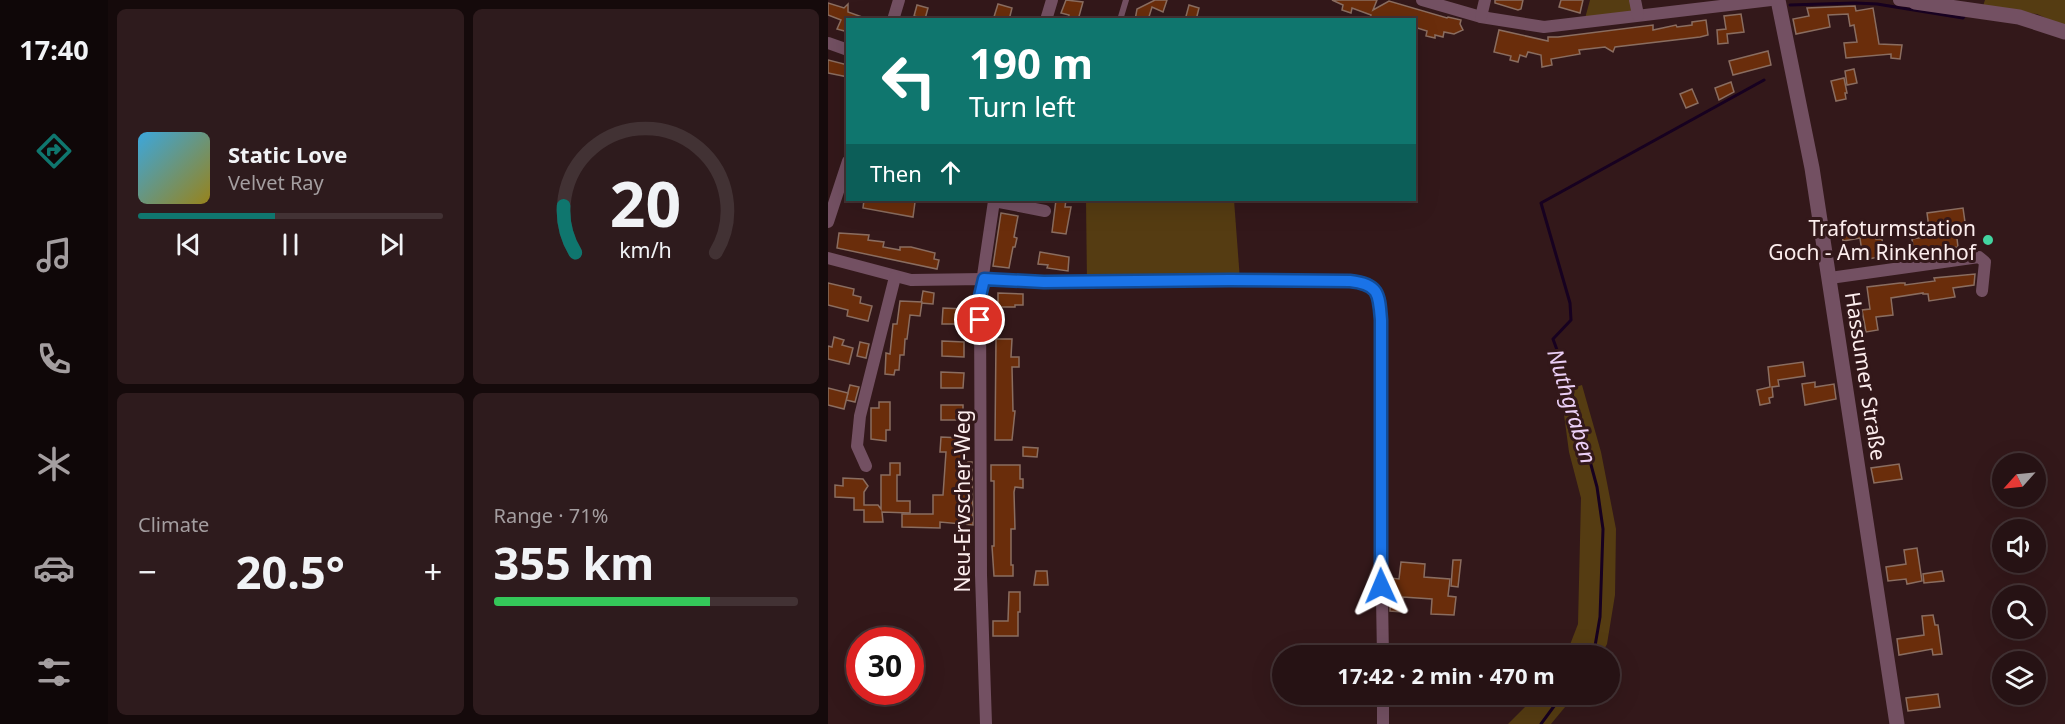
<!DOCTYPE html>
<html lang="en">
<head>
<meta charset="utf-8">
<style>
  :root { --surface:#261214; --page:#2e1b1d; --text:#f1f3f6; --muted:#a49ea0; --line:#423234; --accent:#0f766e }
  body { margin:0; font-family:"Noto Sans",sans-serif; background:var(--page); color:var(--text); height:100vh; display:flex; flex-direction:column; font-size:22px; white-space:nowrap }
  * { box-sizing:border-box; margin:0 }
  p { font-size:20px; color:var(--muted) }
  .icon { flex:none; width:33px; height:33px; fill:none; stroke:currentColor; stroke-width:2; stroke-linecap:round; stroke-linejoin:round }
  .map { position:relative; flex:1; overflow:hidden }
  .drawer { display:flex; flex-direction:column; gap:9px; padding:9px; background:#150a0b; width:720px }
  .drawer>* { flex:none }
  .guide { position:absolute; left:18px; top:18px; width:570px; height:183px; border-radius:0px; box-shadow:0 6px 24px #0002,0 0 0 2px var(--line); background:#0f766e; color:#fff; overflow:hidden }
  .needle { width:39px; rotate:243deg }
  .tools { position:absolute; left:1164px; top:453px; display:grid; gap:12px }
  .tools a { display:grid; place-items:center; width:54px; height:54px; border-radius:50%; background:var(--surface); box-shadow:0 6px 24px #0002,0 0 0 2px var(--line); font-size:30px }
  .speed { position:absolute; left:18px; top:627px; display:flex; gap:12px; font-size:30px; font-weight:700; text-align:center }
  .speed>* { display:grid; place-content:center; width:78px; height:78px; border-radius:50%; background:var(--surface); box-shadow:0 6px 24px #0002,0 0 0 2px var(--line); line-height:1 }
  .speed .limit { border:9px solid #d22; background:#fff; color:#111 }
  .pin { position:absolute; display:grid; place-items:center; width:51px; height:51px; color:#fff; margin:-26px; border:3px solid #fff; border-radius:50%; box-shadow:0 2px 6px #0007 }
  .me { position:absolute; width:66px; margin:-33px; rotate:359deg; stroke-linejoin:round; filter:drop-shadow(0 0 4px #0008) }
  .turn { display:flex; align-items:center; gap:21px; height:126px; padding:0 24px; font-size:27px }
  .turn .icon { width:78px; height:78px; stroke-width:2.5 }
  .turn b { display:block; font-size:42px; line-height:51px }
  .then { display:flex; align-items:center; height:57px; padding:0 24px; background:#0003; gap:12px; font-size:22px }
  .big { font-size:45px; font-weight:700; line-height:1.1 }
  .drawer .widget { flex:1; display:flex; flex-direction:column; justify-content:center; gap:9px; min-width:0; padding:0 21px; border-radius:9px; background:var(--page) }
  .drawer .dial { align-items:center; gap:0 }
  .dial svg { height:156px; overflow:visible; fill:none; stroke:var(--line); stroke-width:7; stroke-linecap:round; text-anchor:middle }
  .dial text { fill:var(--text); stroke:none }
  .song { display:flex; align-items:center; gap:18px }
  .cover { width:72px; height:72px; border-radius:9px; background:linear-gradient(135deg,hsl(200 70% 55%),hsl(50 70% 35%)) }
  .played { height:6px; border-radius:3px; background:linear-gradient(90deg,var(--accent) 45%,var(--line) 45%) }
  .keys { display:flex; justify-content:space-around; direction:ltr }
  .heat { display:flex; justify-content:space-between; align-items:center; font-size:33px; direction:ltr }
  .charge { height:9px; border-radius:4px; background:linear-gradient(90deg,#34c759 71%,var(--line) 0) }
  .drawer .tiles { flex:1; display:grid; gap:9px; grid-template-columns:repeat(2,1fr) }
  .trip { position:absolute; left:444px; top:645px; width:348px; height:60px; border-radius:30px; background:var(--surface); box-shadow:0 6px 24px #0002,0 0 0 2px var(--line); font-weight:700; line-height:60px; text-align:center }
  main { display:flex; flex:1; min-height:0 }
  .menu { display:flex; flex-direction:column; width:108px; justify-content:space-around; align-items:center; background:#0f0708; color:var(--muted) }
  .menu .icon { width:42px; height:42px }
  .menu .active { color:var(--accent) }
  .menu b { font-size:27px; color:var(--text) }
  .map>svg:first-child { display:block }
</style>
</head>
<body>
<main>
<nav class="menu">
<b>17:40</b>
<svg class="icon active" aria-label="directions" viewBox="0 0 24 24"><path d="M12 3l9 9-9 9-9-9zM9 14v-3h6M13 9l2 2-2 2"/></svg>
<svg class="icon" aria-label="music" viewBox="0 0 24 24"><path d="M9 18V5l10-2v13"/><circle cx="6" cy="18" r="3"/><circle cx="16" cy="16" r="3"/></svg>
<svg class="icon" aria-label="phone" viewBox="0 0 24 24"><path d="M5 4h4l2 5-3 2q2 4 5 5l2-3 5 2v4C11 20 4 13 5 4z"/></svg>
<svg class="icon" aria-label="climate" viewBox="0 0 24 24"><path d="M12 3v18M4 7l16 10M4 17L20 7"/></svg>
<svg class="icon" aria-label="car" viewBox="0 0 24 24"><path d="M5 17H2v-5l4-1 3-4h7l3 4 3 1v5h-3M9 17h6M6 11h13"/><circle cx="7" cy="17" r="2"/><circle cx="17" cy="17" r="2"/></svg>
<svg class="icon" aria-label="filters" viewBox="0 0 24 24"><path d="M4 7h16M4 17h16"/><circle cx="9" cy="7" r="2"/><circle cx="15" cy="17" r="2"/></svg>
</nav>
<section class="drawer">
<div class="tiles">
<div class="widget">
<div class="song"><i class="cover"></i><div><b>Static Love</b><p>Velvet Ray</p></div></div>
<div class="played"></div>
<div class="keys"><svg class="icon" aria-label="previous" viewBox="0 0 24 24"><path d="M18 5L8 12l10 7zM5 5v14"/></svg><svg class="icon" aria-label="pause" viewBox="0 0 24 24"><path d="M8 5v14M16 5v14"/></svg><svg class="icon" aria-label="next" viewBox="0 0 24 24"><path d="M6 5l10 7-10 7zM19 5v14"/></svg></div>
</div>
<div class="widget dial"><svg viewBox="0 0 100 80">
<path d="M14 69A42 42 0 1 1 86 69"/>
<path d="M14 69A42 42 0 0 1 8 45" stroke="#0f766e"/>
<text x="50" y="56" font-size="32" font-weight="700">20</text>
<text x="50" y="72" font-size="11">km/h</text>
</svg></div>
<div class="widget"><p>Climate</p>
<div class="heat"><a>−</a><b class="big">20.5°</b><a>+</a></div>
</div>
<div class="widget"><p>Range · 71%</p><b class="big">355 km</b><div class="charge"></div></div>
</div>
</section>
<div class="map">
<svg width="1237" height="724" viewBox="0 0 1237 724">
  <rect width="100%" height="100%" fill="#33181a"/>
  <!-- green -->
  <g fill="#553c12">
    <polygon points="762,0 807,0 810,15 756,22"/>
    <polygon points="1157,0 1237,0 1237,27 1209,14 1154,9"/>
    <polygon points="258,200 406,200 412,280 259,282"/>
    <polygon points="754,385 773,452 788,529 787,595 779,644 773,655 738,655 750,624 753,498 741,452 733,392"/>
    <polygon points="710,694 747,695 723,724 680,724"/>
  </g>
  <g fill="none" stroke-linecap="round" stroke-linejoin="round">
    <!-- stream -->
    <g stroke="#170120" stroke-width="3">
      <polyline points="962,5 1027,3 1049,4 1135,18 1137,15"/>
      <polyline points="762,656 767,646 772,617 775,529 769,487 740,380 725,339 743,320 742,303 713,203 936,80"/>
      <polyline points="713,724 735,694"/>
    </g>
  </g>
  <!-- building -->
  <g fill="#6a2d0b" stroke="#8a6d60" stroke-width="1.5">
    <polygon points="238,0 255,2 250,20 240,20 241,15 233,13"/>
    <polygon points="327,0 339,0 335,12 324,7 320,20 307,20 309,9"/>
    <polygon points="504,0 549,0 545,10 561,1 619,18 620,17 633,20 632,24 635,30 626,34 616,32 615,37 607,35 607,38 598,36 599,31 586,27 586,20 555,18 555,20 542,20 543,15 524,8 523,13 514,10 515,5"/>
    <polygon points="667,0 695,0 693,9 690,10 667,3"/>
    <polygon points="733,0 755,0 752,13 731,7"/>
    <polygon points="0,3 16,8 20,4 20,12 37,18 37,20 20,20 20,32 9,29 13,20 0,15"/>
    <polygon points="170,4 184,8 181,20 165,20"/>
    <polygon points="89,5 100,8 97,19 86,16"/>
    <polygon points="361,5 371,8 368,20 357,20"/>
    <polygon points="1027,6 1028,11 1045,8 1051,44 1074,45 1072,59 1063,58 1063,54 1018,58 1016,43 1029,42 1026,25 1022,26 1020,14 1000,15 1002,27 968,34 965,19 981,16 979,8"/>
    <polygon points="913,14 916,32 899,34 900,43 890,44 889,30 898,29 896,16"/>
    <polygon points="878,20 880,35 872,37 787,47 785,52 777,47 751,50 752,54 723,59 724,65 714,67 713,55 700,52 698,57 692,55 690,62 682,60 683,56 666,52 671,30 720,41 720,37 730,37 825,25 825,30 848,25 849,27 864,25 864,22"/>
    <polygon points="940,51 943,65 905,75 901,61"/>
    <polygon points="0,60 20,65 20,77 0,73"/>
    <polygon points="1026,69 1029,83 1019,85 1017,71"/>
    <polygon points="1016,78 1019,93 1017,93 1018,99 1008,101 1003,81"/>
    <polygon points="903,82 906,92 891,100 887,88"/>
    <polygon points="864,89 870,103 858,108 852,94"/>
    <polygon points="36,200 73,200 87,202 85,217 35,208"/>
    <polygon points="228,200 238,200 237,207 243,207 238,234 224,232"/>
    <polygon points="1135,208 1138,229 1128,230 1130,247 1086,252 1084,239 1102,236 1099,213"/>
    <polygon points="173,213 190,216 186,237 189,238 187,247 185,247 181,268 165,266"/>
    <polygon points="1034,229 1034,230 1047,229 1048,239 1054,239 1056,256 1035,260 1032,238 1015,241 1014,233"/>
    <polygon points="11,233 41,235 40,240 56,242 55,247 72,250 72,247 83,247 107,253 106,259 111,260 109,269 9,248"/>
    <polygon points="212,252 241,257 240,271 219,268 220,265 210,264"/>
    <polygon points="1147,274 1146,285 1125,288 1127,297 1101,301 1100,294 1095,294 1095,293 1063,298 1065,315 1048,317 1050,330 1038,332 1034,310 1042,309 1039,287 1072,283 1077,283 1077,285 1107,281 1106,278"/>
    <polygon points="0,283 26,289 25,295 33,297 32,303 44,306 40,321 19,316 20,310 0,305"/>
    <polygon points="95,291 106,293 105,304 93,303"/>
    <polygon points="170,293 195,294 195,305 187,305 187,307 170,307"/>
    <polygon points="72,301 94,302 92,316 82,315 79,339 77,339 76,355 72,355 71,370 67,370 66,375 57,374 58,353 62,354 65,324 69,324"/>
    <polygon points="115,308 137,309 137,324 114,324"/>
    <polygon points="6,337 16,340 14,345 25,348 21,364 0,359 0,346 4,347"/>
    <polygon points="168,339 184,339 183,357 191,357 191,367 184,367 185,411 187,411 184,440 167,440"/>
    <polygon points="114,341 136,342 136,357 114,356"/>
    <polygon points="32,342 41,344 38,358 29,356"/>
    <polygon points="975,362 977,376 950,380 951,386 944,387 945,397 941,398 942,403 932,405 929,390 942,387 940,367"/>
    <polygon points="113,372 136,373 135,388 113,388"/>
    <polygon points="987,382 987,387 1006,384 1008,399 977,405 974,384"/>
    <polygon points="22,385 31,387 27,402 18,400"/>
    <polygon points="0,388 20,393 16,409 0,405"/>
    <polygon points="51,402 62,402 62,430 58,430 58,441 43,439 43,408 51,408"/>
    <rect x="113" y="405" width="22" height="15"/>
    <polygon points="113,437 134,438 134,462 144,462 145,525 112,522 112,528 74,527 74,514 105,514 105,495 115,495 118,452 112,452"/>
    <polygon points="195,447 210,448 209,457 195,456"/>
    <polygon points="62,463 72,463 72,475 69,475 69,501 82,501 82,513 54,512 55,522 36,522 36,510 26,510 26,498 7,497 7,485 15,486 15,478 35,479 40,486 36,492 36,505 50,505 53,509 53,475 62,475"/>
    <polygon points="1071,464 1074,479 1046,483 1043,468"/>
    <polygon points="163,465 192,465 192,479 195,479 195,488 187,487 186,492 187,529 183,529 183,565 185,565 185,576 166,576 164,546 166,546 166,481 163,481"/>
    <polygon points="1089,548 1094,581 1079,584 1078,579 1060,581 1058,567 1078,564 1076,550"/>
    <polygon points="625,560 633,560 630,587 623,586"/>
    <polygon points="573,562 597,564 596,577 622,579 620,596 628,597 626,615 603,614 604,599 575,597 574,612 562,611 563,578 571,579"/>
    <polygon points="208,571 219,571 220,585 206,585"/>
    <polygon points="1114,571 1116,581 1096,583 1095,574"/>
    <polygon points="181,592 192,592 192,612 190,612 190,636 165,636 165,621 180,621"/>
    <polygon points="1105,615 1107,625 1110,625 1114,654 1105,655 1104,649 1071,655 1069,639 1096,635 1094,616"/>
    <polygon points="1110,694 1112,707 1080,711 1078,698"/>
  </g>
  <g fill="none" stroke-linecap="round" stroke-linejoin="round">
    <!-- service -->
    <polyline stroke="#735062" stroke-width="6" points="292,20 298,0"/>
    <!-- minor -->
    <g stroke="#735062" stroke-width="12">
      <polyline points="594,0 653,17 716,27 943,0"/>
      <polyline points="807,0 810,15"/>
      <polyline points="1071,0 1087,2 1088,0"/>
      <polyline points="653,17 657,0"/>
      <polyline points="65,20 71,0"/>
      <polyline points="218,20 224,0"/>
      <polyline points="0,43 20,50"/>
      <polyline points="0,222 20,161"/>
      <path d="M0 258 83 280 156 279 216 282 401 280 522 281C551 284 551 294 553 319L552 480 555 656"/>
      <polyline points="1002,278 1151,257 1157,262 1154,291"/>
      <polyline points="38,466 29,446 32,416 67,277"/>
      <polyline points="158,724 153,575 152,296 166,201 217,211"/>
      <polyline points="555,724 555,694"/>
    </g>
    <!-- tertiary -->
    <g stroke="#735062" stroke-width="15">
      <polyline points="950,0 984,168 1069,724"/>
      <polyline points="1087,2 1191,17 1237,32"/>
    </g>
  </g>
  <g fill="none" stroke-linecap="round" stroke-linejoin="round">
    <!-- route casing -->
    <g stroke="#114b97" stroke-width="15">
      <path id="route" d="M152 320V296L156 279 216 282 401 280 522 281C551 284 551 294 553 320V586"/>
    </g>
    <!-- route -->
    <use href="#route" stroke="#1a73e8" stroke-width="10"/>
  </g>
  <!-- markers -->
  <circle fill="#43d4a0" stroke="#33181a" stroke-width="2" cx="1160" cy="240" r="6"/>
  <g text-anchor="middle" dominant-baseline="central" stroke-width="6" stroke-linejoin="round" paint-order="stroke">
    <!-- poi labels -->
    <g font-size="21" fill="#fceded" stroke="#33181a" text-anchor="end">
      <text x="1148" y="228">Trafoturmstation<tspan x="1148" dy="24">Goch - Am Rinkenhof</tspan></text>
    </g>
    <!-- street labels -->
    <g font-size="21" fill="#fceded" stroke="#33181a">
      <text transform="translate(1038 376) rotate(81)">Hassumer Straße</text>
      <text transform="translate(134 501) rotate(-90)">Neu-Ervscher-Weg</text>
    </g>
    <!-- water labels -->
    <g font-size="22" font-style="italic" fill="#ebcff6" stroke="#33181a">
      <text transform="translate(745 406) rotate(73)">Nuthgraben</text>
    </g>
  </g>
</svg>
<div class="tools">
<a><svg class="needle" viewBox="-14 -14 28 28"><path d="M0-13l5 13h-10z" fill="#e53935"/><path d="M0 13l5-13h-10z" fill="#a49ea0"/></svg></a>
<a><svg class="icon" aria-label="sound" viewBox="0 0 24 24"><path d="M4 9h4l5-4v14l-5-4H4zM17 9q2 3 0 6"/></svg></a>
<a><svg class="icon" aria-label="search" viewBox="0 0 24 24"><circle cx="10" cy="10" r="6"/><path d="M15 15l6 6"/></svg></a>
<a><svg class="icon" aria-label="layers" viewBox="0 0 24 24"><path d="M12 4l9 5-9 5-9-5zM3 14l9 5 9-5"/></svg></a>
</div>
<div class="speed"><div class="limit">30</div></div>
<div class="pin" style="left:152px;top:320px;background:#d93025"><svg class="icon" aria-label="arrive" viewBox="0 0 24 24"><path d="M6 21V4h12l-3 4 3 4H6"/></svg></div>
<svg class="me" style="left:553px;top:586px" viewBox="-20 -20 40 40"><path d="M0-17L14 15 0 8-14 15z" fill="#1a73e8" stroke="#fff" stroke-width="4"/></svg>
<div class="trip">17:42 · 2 min · 470 m</div>
<div class="guide">
<div class="turn"><svg class="icon" aria-label="left" viewBox="0 0 24 24"><path d="M17 20v-9H6M10 6l-5 5 5 5"/></svg><div><b>190 m</b>Turn left</div></div>
<div class="then">Then<svg class="icon" aria-label="ahead" viewBox="0 0 24 24"><path d="M12 20V5M6 11l6-6 6 6"/></svg></div>
</div>
</div>
</main>
</body>
</html>
